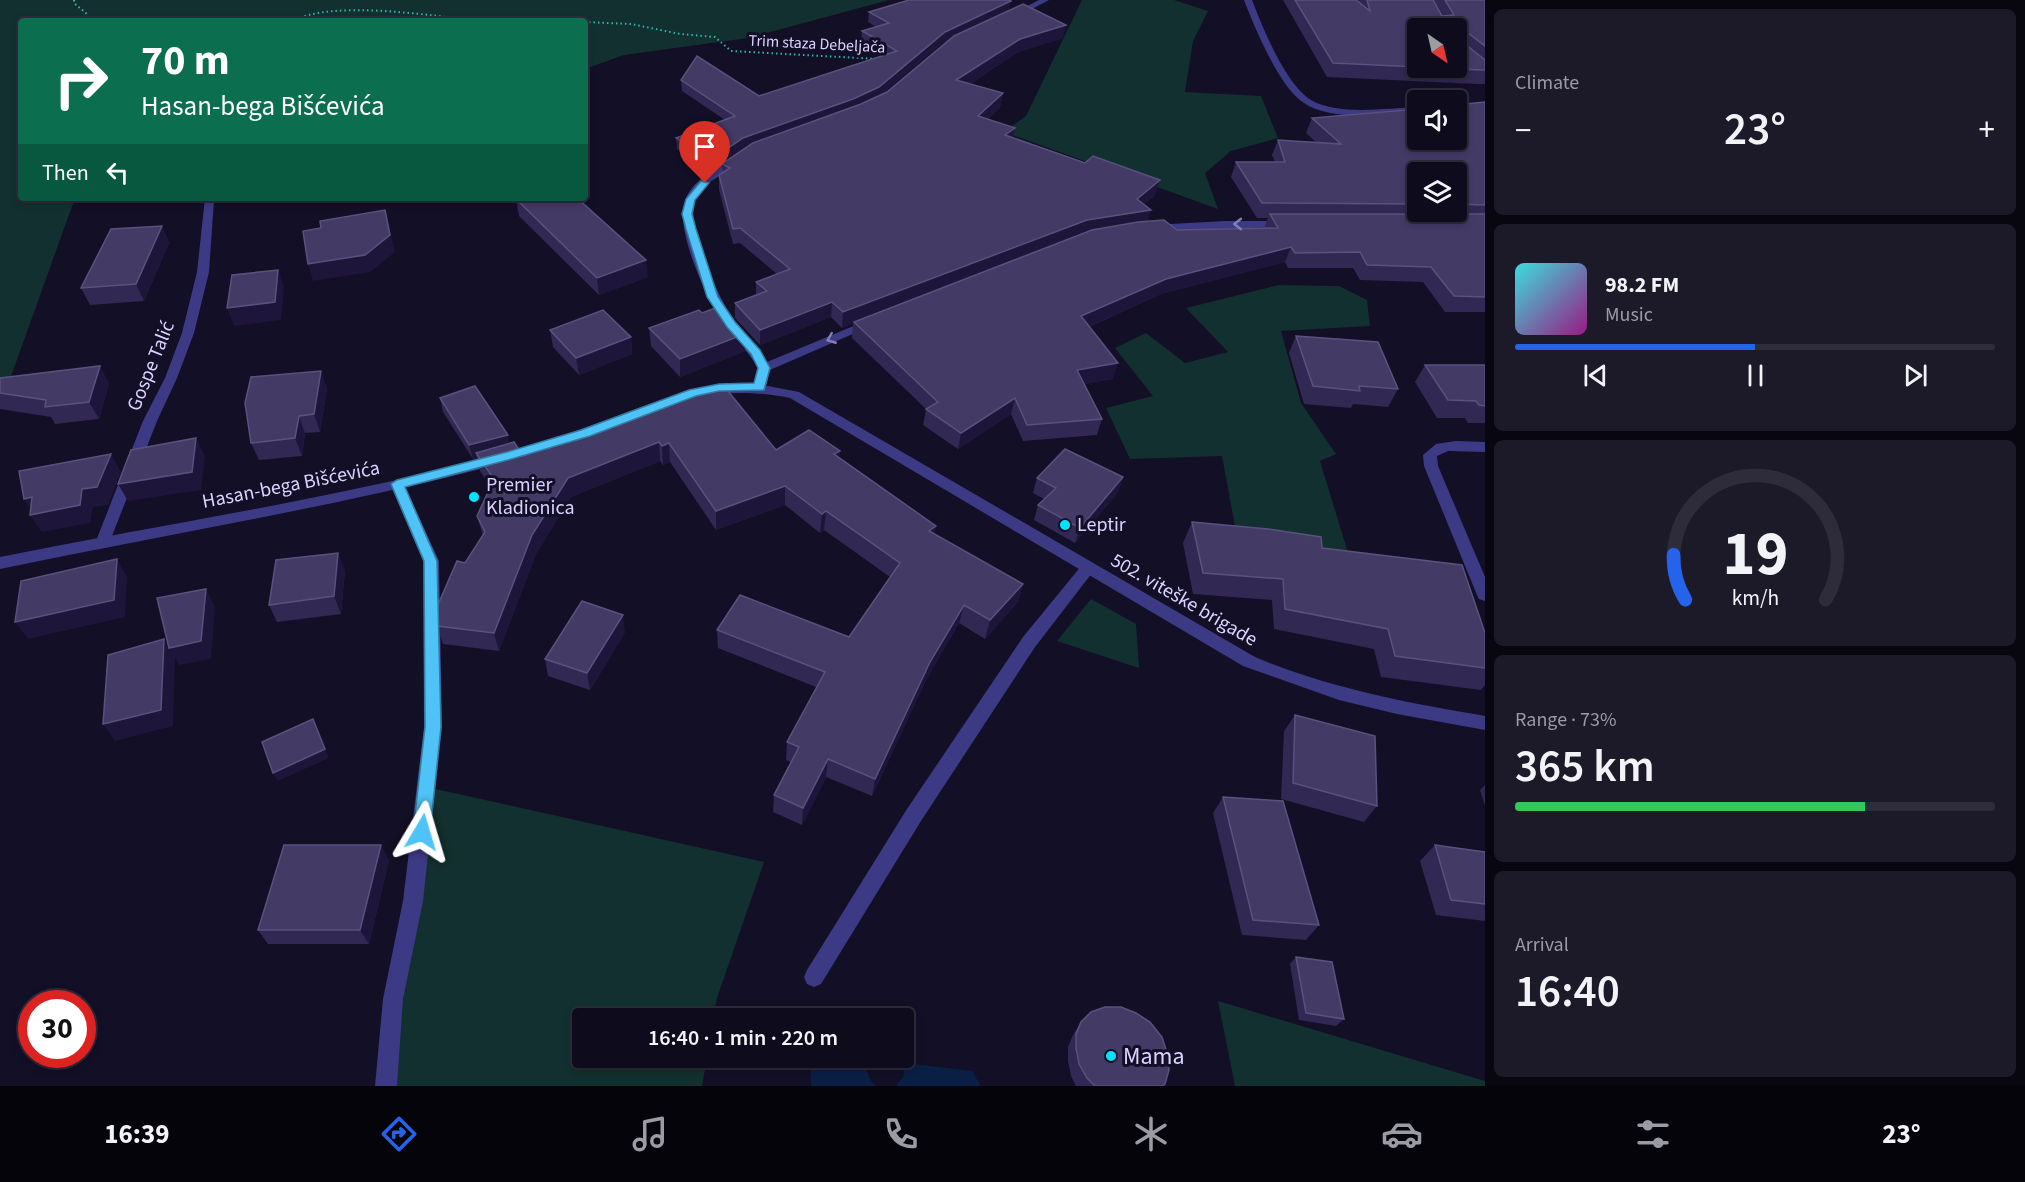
<!DOCTYPE html>
<html lang="en">
<head>
<meta charset="utf-8">
<style>
  :root { --surface:#0e0b1c; --page:#1c1929; --text:#f1f3f6; --muted:#9b9ba3; --line:#2e2b3b; --accent:#2563eb }
  body { margin:0; font-family:"Source Sans 3",sans-serif; background:var(--page); color:var(--text); height:100vh; display:flex; flex-direction:column; font-size:22px; white-space:nowrap }
  * { box-sizing:border-box; margin:0 }
  p { font-size:20px; color:var(--muted) }
  .icon { flex:none; width:33px; height:33px; fill:none; stroke:currentColor; stroke-width:2; stroke-linecap:round; stroke-linejoin:round }
  .map { position:relative; flex:1; overflow:hidden }
  .panel { display:flex; flex-direction:column; gap:9px; padding:9px; background:#08060f; width:540px }
  .panel>* { flex:none }
  .banner { position:absolute; left:18px; top:18px; width:570px; height:183px; border-radius:6px; box-shadow:0 3px 9px #0003,0 0 0 2px var(--line); background:#0b6e4f; color:#fff; overflow:hidden }
  .needle { width:39px; rotate:146deg }
  .tools { position:absolute; left:1407px; top:18px; display:grid; gap:12px }
  .tools a { display:grid; place-items:center; width:60px; height:60px; border-radius:6px; background:var(--surface); box-shadow:0 3px 9px #0003,0 0 0 2px var(--line); font-size:30px }
  .speed { position:absolute; left:18px; top:990px; display:flex; gap:12px; font-size:30px; font-weight:700; text-align:center }
  .speed>* { display:grid; place-content:center; width:78px; height:78px; border-radius:50%; background:var(--surface); box-shadow:0 3px 9px #0003,0 0 0 2px var(--line); line-height:1 }
  .speed .limit { border:9px solid #d22; background:#fff; color:#111 }
  .pin { position:absolute; display:grid; place-items:center; width:51px; height:51px; color:#fff; margin:-62px -26px; border-radius:50% 50% 50% 0; rotate:-45deg; box-shadow:0 0 6px #0007 }
  .pin .icon { rotate:45deg }
  .me { position:absolute; width:66px; margin:-33px; rotate:7deg; stroke-linejoin:round; filter:drop-shadow(0 0 4px #0008) }
  .turn { display:flex; align-items:center; gap:21px; height:126px; padding:0 24px; font-size:27px }
  .turn .icon { width:78px; height:78px; stroke-width:2.5 }
  .turn b { display:block; font-size:42px; line-height:51px }
  .then { display:flex; align-items:center; height:57px; padding:0 24px; background:#0003; gap:12px; font-size:22px }
  .big { font-size:45px; font-weight:600; line-height:1.1 }
  .panel .widget { flex:1; display:flex; flex-direction:column; justify-content:center; gap:9px; min-width:0; padding:0 21px; border-radius:9px; background:var(--page) }
  .panel .dial { align-items:center; gap:0 }
  .dial svg { height:156px; overflow:visible; fill:none; stroke:var(--line); stroke-width:7; stroke-linecap:round; text-anchor:middle }
  .dial text { fill:var(--text); stroke:none }
  .song { display:flex; align-items:center; gap:18px }
  .cover { width:72px; height:72px; border-radius:9px; background:linear-gradient(135deg,hsl(180 70% 55%),hsl(310 70% 35%)) }
  .played { height:6px; border-radius:3px; background:linear-gradient(90deg,var(--accent) 50%,var(--line) 50%) }
  .keys { display:flex; justify-content:space-around; direction:ltr }
  .heat { display:flex; justify-content:space-between; align-items:center; font-size:33px; direction:ltr }
  .charge { height:9px; border-radius:4px; background:linear-gradient(90deg,#34c759 73%,var(--line) 0) }
  .trip { position:absolute; left:572px; top:1008px; width:342px; height:60px; border-radius:6px; background:var(--surface); box-shadow:0 3px 9px #0003,0 0 0 2px var(--line); font-weight:600; line-height:60px; text-align:center }
  .tabs { display:flex; height:96px; justify-content:space-around; align-items:center; background:#06040b; color:var(--muted) }
  .tabs .icon { width:42px; height:42px }
  .tabs .current { color:var(--accent) }
  .tabs b { font-size:27px; color:var(--text) }
  main { display:flex; flex:1; min-height:0 }
  .map>svg:first-child { display:block }
</style>
</head>
<body>
<main>
<div class="map">
<svg width="1485" height="1086" viewBox="0 0 1485 1086">
  <rect width="100%" height="100%" fill="#130f26"/>
  <!-- green -->
  <g fill="#12302f">
    <polygon points="0,0 889,0 748,38 624,55 585,69 585,21 21,21 21,198 75,198 0,407"/>
    <polygon points="1082,0 1174,0 1208,11 1193,41 1185,92 1261,96 1278,138 1231,151 1205,173 1218,209 1004,132 1026,116"/>
    <polygon points="1279,285 1339,286 1367,300 1370,326 1281,331 1301,403 1336,454 1320,461 1353,569 1237,537 1222,456 1130,459 1106,408 1153,396 1115,348 1146,333 1185,363 1228,352 1186,308"/>
    <polygon points="1091,599 1136,624 1139,668 1057,641"/>
    <polygon points="427,787 764,862 717,998 713,1018 582,1018 582,1058 707,1058 702,1086 387,1086"/>
    <polygon points="1218,1001 1485,1081 1485,1086 1235,1086"/>
  </g>
  <!-- water -->
  <g fill="#0a1f44">
    <polygon points="810,1058 862,1061 871,1081 877,1086 811,1086"/>
    <polygon points="905,1063 972,1071 981,1086 896,1086 903,1077"/>
  </g>
  <g fill="none" stroke-linecap="round" stroke-linejoin="round">
    <!-- path -->
    <g stroke="#2fb8b0" stroke-width="2" stroke-dasharray="1.5 3" stroke-linecap="butt">
      <polyline points="74,0 74,3 88,15 88,21"/>
      <path d="M292 21C333 0 428 15 478 21"/>
      <polyline points="562,21 631,24 680,34 715,37 731,51 878,59"/>
    </g>
    <!-- service -->
    <polygon fill="#3d3a85" fill-rule="evenodd" points="1087,563 1092,565 1095,569 1092,573 1035,647 921,821 821,984 814,987 807,984 804,977 807,970 907,809 1023,637 1082,565"/>
    <!-- minor -->
    <g fill="#3d3a85" fill-rule="evenodd">
      <polygon points="1039,0 1049,0 1015,18 1008,16"/>
      <path d="M1244 0H1252C1263 28 1285 84 1311 100 1338 116 1387 108 1418 107V113C1385 114 1332 122 1304 103 1279 87 1255 28 1244 0Z"/>
      <path d="M735 157 744 159C730 173 708 178 697 196 682 222 716 291 730 314 740 332 756 345 767 362L868 320H876L878 323 770 370 766 387 759 391 752 387 758 368C747 349 730 334 719 316 704 292 673 225 686 198 695 178 718 167 735 157Z"/>
      <polygon points="205,198 214,200 209,272 194,333 177,378 157,421 110,541 108,545 98,545 96,541 143,421 165,378 182,333 197,272"/>
      <polygon points="1226,221 1284,221 1289,224 1284,227 1152,231 1146,228 1152,225"/>
      <polygon points="1456,441 1485,442 1485,452 1448,451 1437,456 1438,466 1485,577 1485,601 1479,599 1477,595 1424,466 1423,455 1436,444"/>
      <polygon points="397,479 404,484 439,561 442,727 423,901 403,999 397,1086 375,1086 383,999 403,901 424,727 423,561 390,484"/>
    </g>
    <!-- tertiary -->
    <path fill="#3d3a85" fill-rule="evenodd" d="M736 383 763 385 799 392 1255 657C1328 688 1407 703 1485 716V730L1397 714 1339 700 1243 666 790 398C705 381 666 410 589 436 542 453 494 466 445 478 298 513 148 538 0 569V557C157 525 316 502 471 462 509 452 547 442 584 428 635 410 682 389 736 383Z"/>
  </g>
  <!-- wall -->
  <g fill="#312854" fill-rule="evenodd">
    <polygon points="1283,0 1356,0 1359,2 1358,0 1485,0 1485,84 1477,84 1327,77"/>
    <path d="M1010 10 1063 38 1018 52 970 84 1003 93 1000 107 988 119 1013 137 1155 195 1144 204 1151 210 1147 221 1177 230 1264 228 1268 218H1257L1231 177 1236 162H1275L1272 155 1278 140 1317 143 1306 133 1312 118 1485 102V312H1445L1423 282 1360 280 1353 268H1288L1285 262 1161 294 1089 327 1113 379 1084 384 1102 419 1097 435 1023 441 1011 414 958 449 923 425 926 409 852 338 853 323 842 328 831 317 760 345 735 318V303L756 295V282L777 274 740 243 733 244 719 190V175L723 173 722 164 745 148 711 171 677 149 676 138 725 120 682 91 681 80 759 96 885 55 861 41 862 31 876 27 868 22 869 12ZM952 38 887 92 882 94 944 42ZM1418 172H1456V212H1418Z"/>
    <polygon points="516,199 648,277 599,295 519,216"/>
    <polygon points="162,226 169,243 144,301 90,305 81,288"/>
    <polygon points="649,328 745,351 680,377 651,346"/>
    <polygon points="550,330 631,337 632,354 579,375 553,347"/>
    <polygon points="1296,336 1398,389 1388,407 1353,404 1351,408 1304,404 1289,353"/>
    <polygon points="1425,365 1485,365 1485,423 1468,423 1465,418 1437,418 1415,382"/>
    <polygon points="0,378 109,383 99,419 55,424 51,417 0,409"/>
    <polygon points="327,388 320,432 305,433 302,456 259,460 251,443"/>
    <polygon points="440,398 509,444 523,456 628,416 776,450 839,458 936,526 934,534 1023,584 1018,602 985,639 959,623 926,680 872,796 826,777 802,825 773,812 774,795 791,762 786,760 787,742 816,687 718,648 717,630 849,637 890,577 824,530 820,533 785,505 716,530 670,462 663,465 660,461 571,497 536,554 499,651 443,644 437,626 465,563 483,536 477,516 490,486 480,471 477,458 473,459 443,412"/>
    <polygon points="1123,477 1118,492 1075,543 1034,520 1038,505 1044,499 1033,493 1037,478"/>
    <polygon points="1192,522 1322,548 1485,633 1485,685 1481,690 1381,677 1374,649 1274,629 1272,600 1193,594 1183,543"/>
    <polygon points="345,570 341,614 277,622 269,605"/>
    <polygon points="625,632 590,690 548,676 545,659"/>
    <polygon points="1295,715 1377,806 1364,822 1281,799 1284,731"/>
    <polygon points="1485,785 1485,806 1480,790"/>
    <polygon points="1223,797 1319,925 1306,940 1242,935 1213,813"/>
    <polygon points="1435,845 1485,852 1485,921 1436,915 1420,861"/>
    <polygon points="389,860 369,944 268,944 258,930"/>
    <polygon points="1296,957 1344,1019 1336,1026 1299,1020 1290,964"/>
    <polygon points="1081,1022 1163,1086 1076,1086 1071,1076 1068,1061 1068,1047 1073,1035"/>
  </g>
  <!-- shaded-wall -->
  <g fill="#1d163a">
    <polygon points="1011,1 1009,11 944,42 878,98 852,110 743,149 711,171 711,160 743,138 945,32"/>
    <polygon points="1066,25 1063,38 1018,52 954,94 956,80 1020,39"/>
    <polygon points="1003,93 1000,107 976,130 978,116"/>
    <polygon points="1015,128 1012,142 1005,135"/>
    <polygon points="1160,180 1155,195 1135,212 1151,210 1146,225 854,322 853,323 842,328 843,312 1137,199"/>
    <polygon points="385,210 395,252 370,272 313,281 308,264"/>
    <polygon points="162,226 169,243 144,301 136,284"/>
    <polygon points="1291,247 1285,262 1161,294 1077,332 1081,316 1166,279"/>
    <polygon points="646,260 648,277 599,295 597,278"/>
    <polygon points="278,270 284,287 281,320 234,326 227,308"/>
    <polygon points="832,302 831,317 760,345 760,330"/>
    <polygon points="745,334 745,351 680,377 680,359"/>
    <polygon points="631,337 632,354 579,375 576,358"/>
    <polygon points="1118,363 1113,379 1073,386 1077,370"/>
    <polygon points="100,366 109,383 99,419 89,402"/>
    <polygon points="321,371 327,388 320,432 314,414"/>
    <polygon points="1015,398 1011,414 958,449 961,433"/>
    <polygon points="299,416 305,433 302,456 295,438"/>
    <polygon points="508,435 510,449 476,453 477,458 473,459 469,445"/>
    <polygon points="196,438 205,456 201,490 128,501 118,484"/>
    <polygon points="659,442 660,461 571,497 536,554 499,651 494,633 532,535 568,478"/>
    <polygon points="669,443 670,462 663,465 662,446"/>
    <polygon points="840,451 838,469 834,454"/>
    <polygon points="111,454 121,472 108,505 93,507 90,523 42,532 30,515 34,514 24,499 82,489"/>
    <polygon points="1123,477 1118,492 1075,543 1080,528"/>
    <polygon points="785,486 785,505 716,530 716,511"/>
    <polygon points="826,511 824,530 820,533 822,514"/>
    <polygon points="936,526 932,544 929,531"/>
    <polygon points="338,553 345,570 341,614 334,596"/>
    <polygon points="117,559 127,577 125,617 28,639 15,622"/>
    <polygon points="1023,584 1018,602 985,639 990,620"/>
    <polygon points="206,589 215,607 211,659 179,665 175,658 173,726 115,741 103,724 164,639 169,648"/>
    <polygon points="964,605 959,623 926,680 872,796 875,779 930,662"/>
    <polygon points="623,615 625,632 590,690 587,673"/>
    <polygon points="313,719 329,758 278,781 273,773"/>
    <polygon points="828,759 826,777 802,825 803,808"/>
    <polygon points="381,845 389,860 369,944 360,930"/>
  </g>
  <!-- building -->
  <g fill="#433a66" stroke="#5a527e" stroke-width="1.5">
    <polygon points="909,0 1009,0 1011,1 945,32 879,87 853,99 743,138 711,160 676,138 735,116 681,80 697,56 759,96 897,51 862,31 889,23 869,12"/>
    <polygon points="1295,0 1356,0 1370,11 1367,0 1433,0 1442,16 1454,15 1445,0 1485,0 1485,46 1464,30 1461,30 1461,41 1485,60 1485,70 1425,68 1456,68 1456,28 1418,28 1418,67 1333,63"/>
    <polygon points="1023,4 1066,25 1020,39 956,80 1003,93 978,116 1015,128 1005,135 1085,163 1093,156 1160,180 1137,199 1151,210 1087,220 843,312 832,302 760,330 735,303 767,291 756,282 790,269 740,228 733,229 719,175 730,168 722,164 753,143 861,104 887,92 954,36"/>
    <polygon points="1485,102 1485,205 1456,204 1456,172 1418,172 1418,204 1262,203 1236,162 1285,162 1278,140 1341,144 1312,118 1418,109 1418,140 1456,140 1456,105"/>
    <polygon points="519,198 577,198 646,260 597,278 516,199"/>
    <polygon points="385,210 390,235 365,255 308,264 303,231 321,228 320,221"/>
    <polygon points="1270,214 1485,214 1485,297 1454,296 1431,267 1367,265 1360,252 1295,253 1291,247 1166,279 1081,316 1118,363 1077,370 1102,419 1027,425 1015,398 961,433 926,409 938,402 854,322 1092,230 1138,222 1164,220 1177,230 1278,228"/>
    <polygon points="162,226 136,284 81,288 111,229"/>
    <polygon points="278,270 275,302 227,308 232,275"/>
    <polygon points="721,306 745,334 680,359 649,328 699,310 702,313"/>
    <polygon points="603,310 631,337 576,358 550,330"/>
    <polygon points="1296,336 1378,342 1398,389 1359,386 1360,391 1313,386"/>
    <polygon points="1425,365 1485,365 1485,406 1479,405 1476,401 1448,400"/>
    <polygon points="100,366 89,402 45,407 46,400 0,393 0,378"/>
    <polygon points="321,371 314,414 299,416 295,438 251,443 245,403 251,377"/>
    <polygon points="723,385 776,450 809,430 840,451 834,454 936,526 929,531 1023,584 990,620 964,605 930,662 875,779 828,759 803,808 774,795 799,747 787,742 825,672 717,630 740,595 849,637 900,563 826,511 822,514 785,486 716,511 669,443 662,446 659,442 568,478 532,535 494,633 437,626 437,607 457,561 465,563 485,532 477,516 494,479 476,453 514,442 523,456 628,416"/>
    <polygon points="475,386 508,435 469,445 440,398"/>
    <polygon points="196,438 192,472 118,484 131,450"/>
    <polygon points="1065,449 1123,477 1080,528 1038,505 1056,488 1037,478"/>
    <polygon points="111,454 97,487 82,489 80,505 30,515 32,497 24,499 19,471"/>
    <polygon points="1192,522 1268,529 1321,537 1322,548 1462,565 1485,633 1485,668 1395,656 1388,629 1285,609 1283,579 1203,573"/>
    <polygon points="338,553 334,596 269,605 276,560"/>
    <polygon points="117,559 114,600 15,622 21,581"/>
    <polygon points="206,589 201,641 169,648 157,598"/>
    <polygon points="582,601 623,615 587,673 545,659"/>
    <polygon points="164,639 161,710 103,724 108,655"/>
    <polygon points="1295,715 1375,736 1377,806 1293,783"/>
    <polygon points="313,719 325,749 273,773 262,742"/>
    <polygon points="1223,797 1283,801 1319,925 1253,920"/>
    <polygon points="284,845 381,845 360,930 258,930"/>
    <polygon points="1435,845 1485,852 1485,904 1451,900"/>
    <polygon points="1296,957 1332,962 1344,1019 1306,1013"/>
    <polygon points="1105,1007 1121,1007 1136,1013 1150,1022 1162,1037 1167,1053 1169,1070 1165,1084 1163,1086 1095,1086 1087,1078 1079,1064 1076,1048 1076,1034 1081,1022 1091,1012"/>
  </g>
  <!-- one-way arrows -->
  <defs><path id="oneway-chevron" d="M-2-3.5L2.5 0L-2 3.5" fill="none" stroke-width="1.6" stroke-linecap="round" stroke-linejoin="round" transform="scale(1.5)"/></defs>
  <g stroke="#837fbc">
    <use href="#oneway-chevron" transform="translate(1238 224) rotate(-180)"/>
    <use href="#oneway-chevron" transform="translate(831 339) rotate(158)"/>
  </g>
  <!-- route -->
  <polygon fill="#4fc3f7" stroke="#337fa1" stroke-width="1.5" points="701,181 709,183 695,200 692,214 696,229 718,297 735,322 760,350 770,368 764,390 719,391 696,396 590,436 508,460 405,487 437,561 441,727 430,832 428,838 422,840 416,838 413,832 425,727 424,561 391,484 397,480 507,452 581,430 689,390 719,384 754,383 758,368 751,354 727,327 707,297 686,229 682,214 686,199"/>
  <!-- markers -->
  <g fill="#00e5ff" stroke="#130f26" stroke-width="2">
    <circle cx="474" cy="497" r="6"/>
    <circle cx="1065" cy="525" r="6"/>
    <circle cx="1111" cy="1056" r="6"/>
  </g>
  <g text-anchor="middle" dominant-baseline="central" stroke-width="6" stroke-linejoin="round" paint-order="stroke">
    <!-- far-street labels -->
    <g font-size="16" fill="#d9d4ff" stroke="#130f26">
      <text transform="translate(817 44) rotate(3)">Trim staza Debeljača</text>
    </g>
    <!-- street labels -->
    <g font-size="20" fill="#d9d4ff" stroke="#130f26">
      <text transform="translate(151 366) rotate(-68)">Gospe Talić</text>
      <text transform="translate(291 485) rotate(-11)">Hasan-bega Bišćevića</text>
      <text transform="translate(1184 600) rotate(30)">502. viteške brigade</text>
    </g>
    <!-- poi labels -->
    <g font-size="20" fill="#d9d4ff" stroke="#130f26" text-anchor="start">
      <text x="486" y="485">Premier<tspan x="486" dy="23">Kladionica</tspan></text>
      <text x="1077" y="525">Leptir</text>
    </g>
    <!-- near-poi labels -->
    <g font-size="24" fill="#d9d4ff" stroke="#130f26" text-anchor="start">
      <text x="1123" y="1056">Mama</text>
    </g>
  </g>
</svg>
<div class="tools">
<a><svg class="needle" viewBox="-14 -14 28 28"><path d="M0-13l5 13h-10z" fill="#e53935"/><path d="M0 13l5-13h-10z" fill="#9b9ba3"/></svg></a>
<a><svg class="icon" aria-label="sound" viewBox="0 0 24 24"><path d="M4 9h4l5-4v14l-5-4H4zM17 9q2 3 0 6"/></svg></a>
<a><svg class="icon" aria-label="layers" viewBox="0 0 24 24"><path d="M12 4l9 5-9 5-9-5zM3 14l9 5 9-5"/></svg></a>
</div>
<div class="speed"><div class="limit">30</div></div>
<div class="pin" style="left:705px;top:183px;background:#d93025"><svg class="icon" aria-label="arrive" viewBox="0 0 24 24"><path d="M6 21V4h12l-3 4 3 4H6"/></svg></div>
<svg class="me" style="left:422px;top:832px" viewBox="-20 -20 40 40"><path d="M0-17L14 15 0 8-14 15z" fill="#4fc3f7" stroke="#fff" stroke-width="4"/></svg>
<div class="trip">16:40 · 1 min · 220 m</div>
<div class="banner">
<div class="turn"><svg class="icon" aria-label="right" viewBox="0 0 24 24"><path d="M7 20v-9h11M14 6l5 5-5 5"/></svg><div><b>70 m</b>Hasan-bega Bišćevića</div></div>
<div class="then">Then<svg class="icon" aria-label="left" viewBox="0 0 24 24"><path d="M17 20v-9H6M10 6l-5 5 5 5"/></svg></div>
</div>
</div>
<section class="panel">
<div class="widget"><p>Climate</p>
<div class="heat"><a>−</a><b class="big">23°</b><a>+</a></div>
</div>
<div class="widget">
<div class="song"><i class="cover"></i><div><b>98.2 FM</b><p>Music</p></div></div>
<div class="played"></div>
<div class="keys"><svg class="icon" aria-label="previous" viewBox="0 0 24 24"><path d="M18 5L8 12l10 7zM5 5v14"/></svg><svg class="icon" aria-label="pause" viewBox="0 0 24 24"><path d="M8 5v14M16 5v14"/></svg><svg class="icon" aria-label="next" viewBox="0 0 24 24"><path d="M6 5l10 7-10 7zM19 5v14"/></svg></div>
</div>
<div class="widget dial"><svg viewBox="0 0 100 80">
<path d="M14 69A42 42 0 1 1 86 69"/>
<path d="M14 69A42 42 0 0 1 8 46" stroke="#2563eb"/>
<text x="50" y="56" font-size="32" font-weight="700">19</text>
<text x="50" y="72" font-size="11">km/h</text>
</svg></div>
<div class="widget"><p>Range · 73%</p><b class="big">365 km</b><div class="charge"></div></div>
<div class="widget"><p>Arrival</p><b class="big">16:40</b></div>
</section>
</main>
<nav class="tabs">
<b>16:39</b>
<svg class="icon current" aria-label="directions" viewBox="0 0 24 24"><path d="M12 3l9 9-9 9-9-9zM9 14v-3h6M13 9l2 2-2 2"/></svg>
<svg class="icon" aria-label="music" viewBox="0 0 24 24"><path d="M9 18V5l10-2v13"/><circle cx="6" cy="18" r="3"/><circle cx="16" cy="16" r="3"/></svg>
<svg class="icon" aria-label="phone" viewBox="0 0 24 24"><path d="M5 4h4l2 5-3 2q2 4 5 5l2-3 5 2v4C11 20 4 13 5 4z"/></svg>
<svg class="icon" aria-label="climate" viewBox="0 0 24 24"><path d="M12 3v18M4 7l16 10M4 17L20 7"/></svg>
<svg class="icon" aria-label="car" viewBox="0 0 24 24"><path d="M5 17H2v-5l4-1 3-4h7l3 4 3 1v5h-3M9 17h6M6 11h13"/><circle cx="7" cy="17" r="2"/><circle cx="17" cy="17" r="2"/></svg>
<svg class="icon" aria-label="filters" viewBox="0 0 24 24"><path d="M4 7h16M4 17h16"/><circle cx="9" cy="7" r="2"/><circle cx="15" cy="17" r="2"/></svg>
<b>23°</b>
</nav>
</body>
</html>
